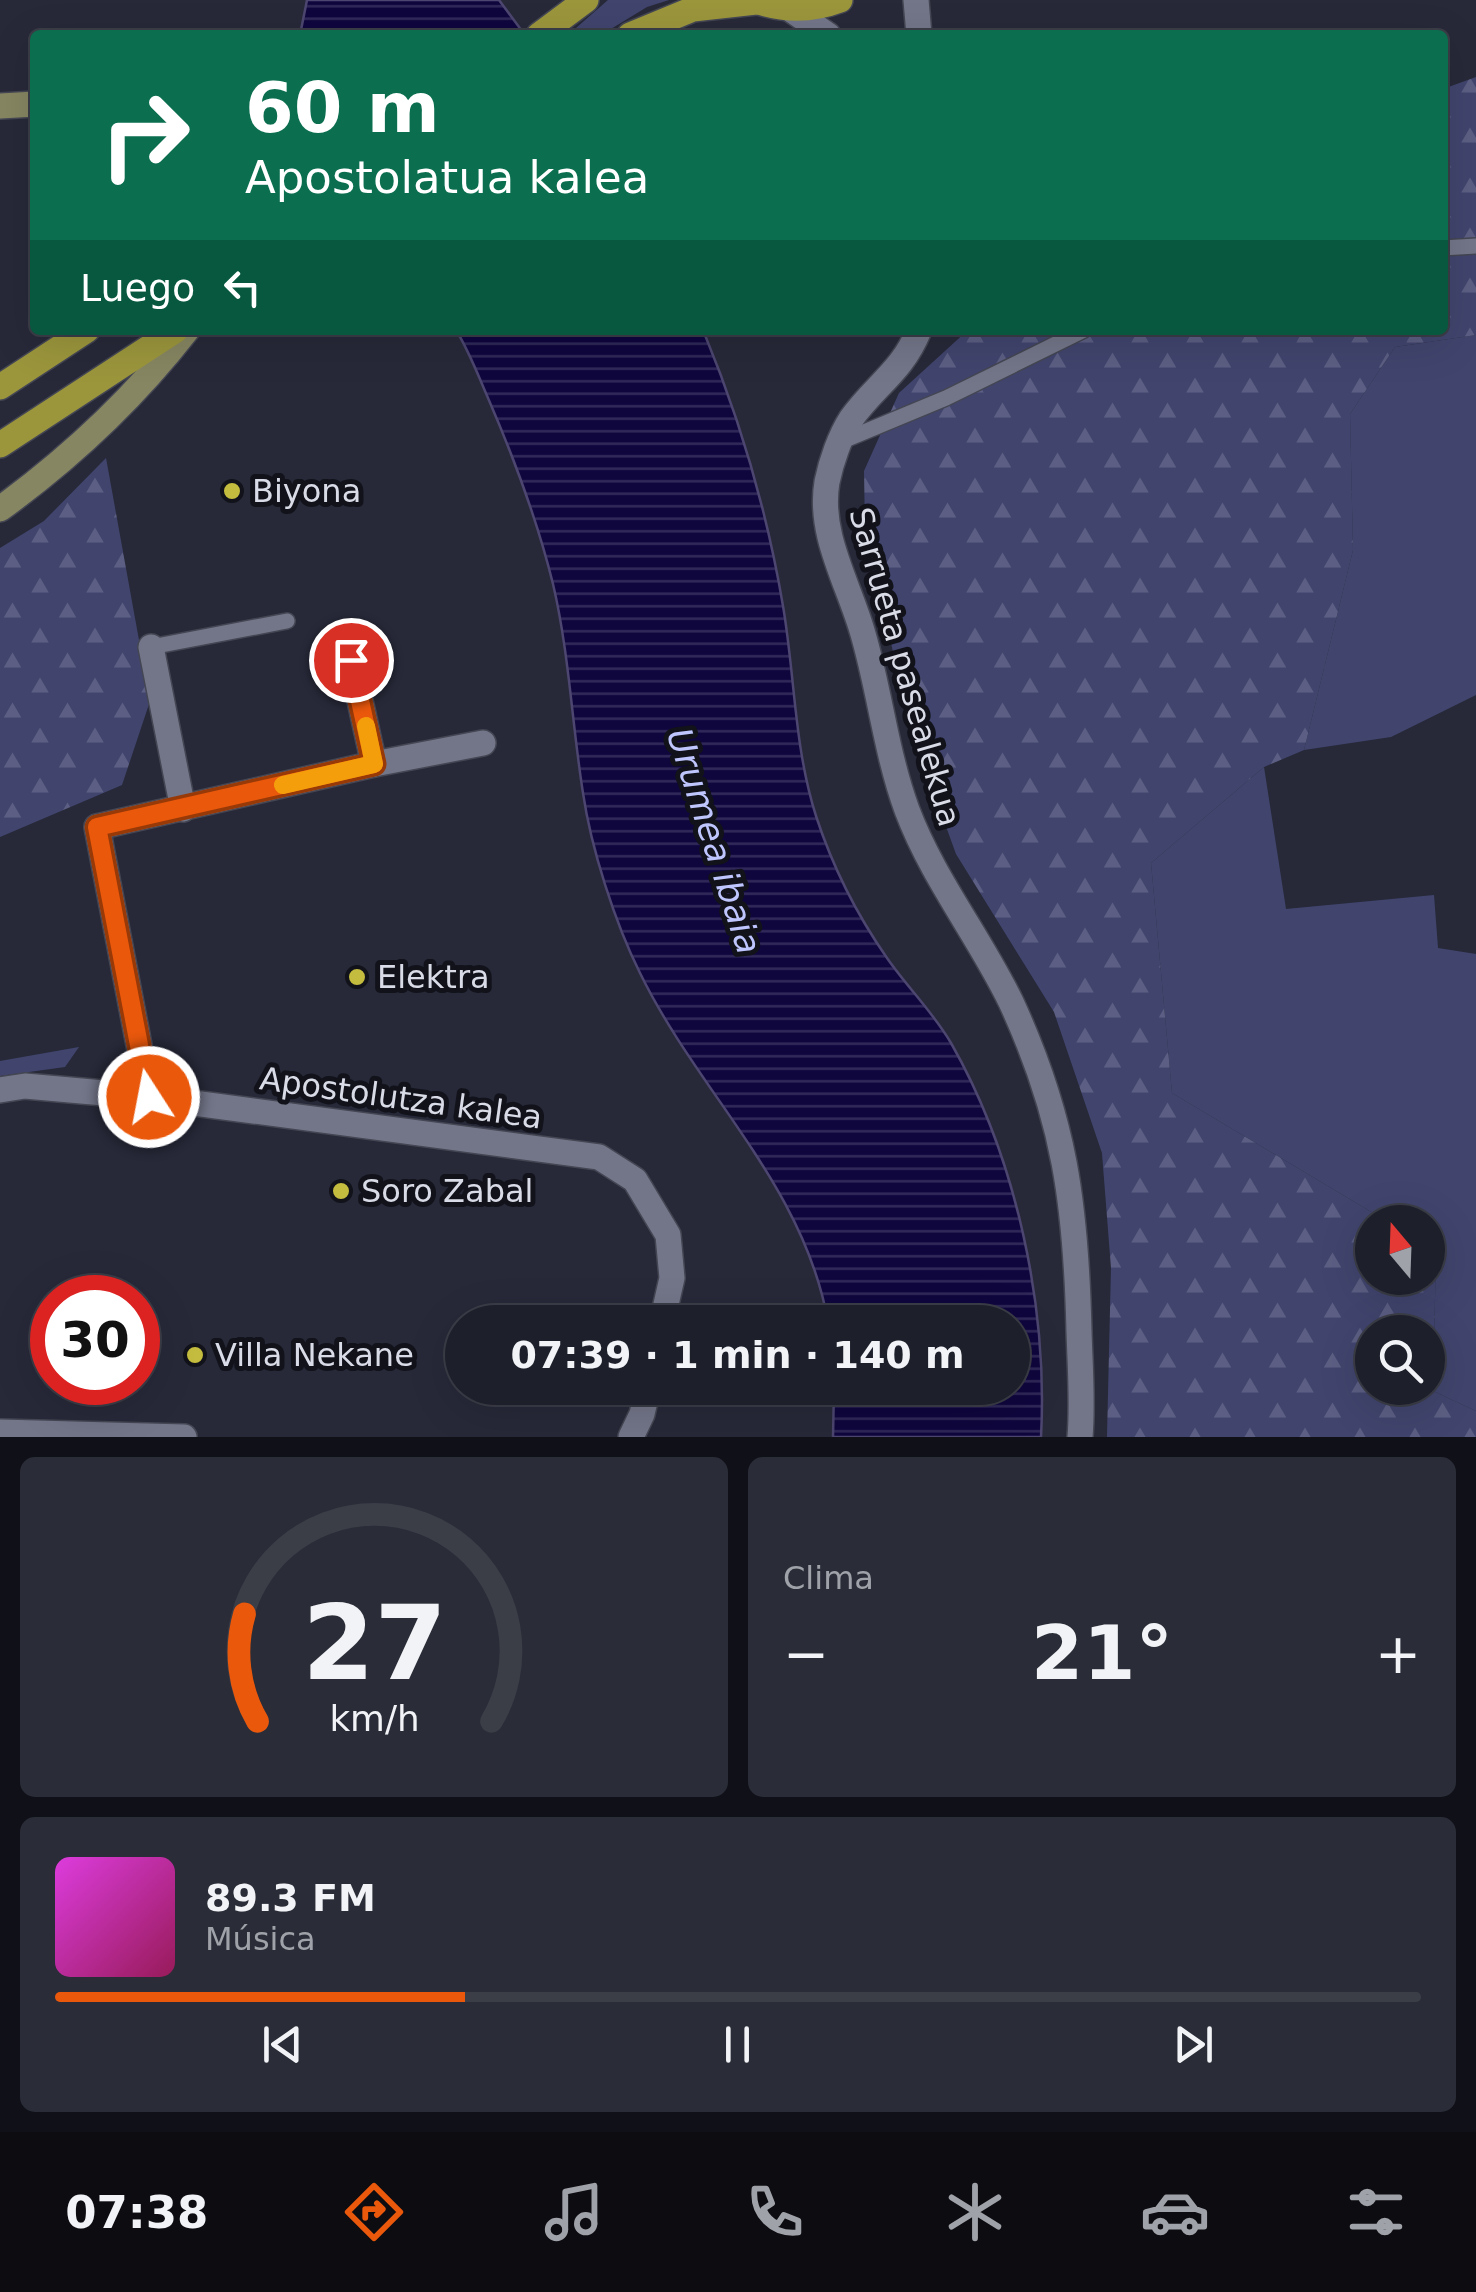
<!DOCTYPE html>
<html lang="es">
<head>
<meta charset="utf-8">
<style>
  :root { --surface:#1d1f2b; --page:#2a2c37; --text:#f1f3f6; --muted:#a0a2a9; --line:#3b3d47; --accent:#ea580c }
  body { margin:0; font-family:"DejaVu Sans",sans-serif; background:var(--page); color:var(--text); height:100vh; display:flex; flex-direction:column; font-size:38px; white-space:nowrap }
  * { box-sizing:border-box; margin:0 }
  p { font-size:32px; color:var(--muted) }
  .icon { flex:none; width:55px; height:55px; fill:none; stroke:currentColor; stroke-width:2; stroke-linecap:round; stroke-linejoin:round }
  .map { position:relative; height:1437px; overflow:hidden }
  .side { display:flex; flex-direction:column; gap:20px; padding:20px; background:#101118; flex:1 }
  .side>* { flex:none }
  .guide { position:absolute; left:30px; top:30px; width:1418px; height:305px; border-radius:10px; box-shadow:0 10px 40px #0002,0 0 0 2px var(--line); background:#0b6e4f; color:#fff; overflow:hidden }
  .needle { width:65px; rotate:341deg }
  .fabs { position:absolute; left:1355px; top:1205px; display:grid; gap:20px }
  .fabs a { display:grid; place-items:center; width:90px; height:90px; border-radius:50%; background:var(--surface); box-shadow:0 10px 40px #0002,0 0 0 2px var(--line); font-size:50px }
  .speed { position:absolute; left:30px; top:1275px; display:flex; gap:20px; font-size:50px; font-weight:700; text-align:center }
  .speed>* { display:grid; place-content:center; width:130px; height:130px; border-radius:50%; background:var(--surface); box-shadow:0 10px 40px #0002,0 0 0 2px var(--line); line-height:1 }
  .speed .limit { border:15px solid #d22; background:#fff; color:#111 }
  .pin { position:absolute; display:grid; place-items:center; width:85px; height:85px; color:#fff; margin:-42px; border:5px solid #fff; border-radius:50%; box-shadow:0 2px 10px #0007 }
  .me { position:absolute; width:110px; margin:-55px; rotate:349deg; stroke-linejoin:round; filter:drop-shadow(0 0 8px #0008) }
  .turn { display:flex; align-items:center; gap:35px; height:210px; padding:0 50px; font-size:45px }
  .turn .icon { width:130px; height:130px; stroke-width:2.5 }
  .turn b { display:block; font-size:70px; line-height:85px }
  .then { display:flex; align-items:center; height:95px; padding:0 50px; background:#0003; gap:20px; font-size:38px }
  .big { font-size:75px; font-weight:600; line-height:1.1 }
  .side .tile { flex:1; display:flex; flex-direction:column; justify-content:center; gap:15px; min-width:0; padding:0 35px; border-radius:15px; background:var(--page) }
  .side .dial { align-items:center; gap:0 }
  .dial svg { height:260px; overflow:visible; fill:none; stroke:var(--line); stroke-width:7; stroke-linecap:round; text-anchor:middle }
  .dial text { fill:var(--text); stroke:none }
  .song { display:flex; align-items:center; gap:30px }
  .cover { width:120px; height:120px; border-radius:15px; background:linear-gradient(135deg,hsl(300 70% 55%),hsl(330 70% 35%)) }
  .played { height:10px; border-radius:5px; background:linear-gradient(90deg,var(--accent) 30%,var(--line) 30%) }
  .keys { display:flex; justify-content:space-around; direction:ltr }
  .heat { display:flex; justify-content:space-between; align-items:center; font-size:55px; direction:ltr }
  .side .tiles { flex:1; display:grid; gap:20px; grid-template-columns:1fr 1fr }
  .tile:last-child { grid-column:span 2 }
  .trip { position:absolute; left:445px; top:1305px; width:585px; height:100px; border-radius:50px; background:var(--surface); box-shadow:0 10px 40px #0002,0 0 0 2px var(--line); font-weight:600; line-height:100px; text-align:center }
  .menu { display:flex; height:160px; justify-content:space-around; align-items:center; background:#0c0c11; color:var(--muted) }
  .menu .icon { width:70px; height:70px }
  .menu .selected { color:var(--accent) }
  .menu b { font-size:45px; color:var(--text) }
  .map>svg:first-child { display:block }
</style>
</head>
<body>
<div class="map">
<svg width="1476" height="1437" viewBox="0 0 1476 1437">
  <defs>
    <pattern id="forest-firs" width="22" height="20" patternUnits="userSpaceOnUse" patternTransform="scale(2.5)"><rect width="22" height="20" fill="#41456e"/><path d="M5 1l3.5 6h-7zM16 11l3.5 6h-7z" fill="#5c5f83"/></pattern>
    <pattern id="water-rules" width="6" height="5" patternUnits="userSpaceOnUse" patternTransform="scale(2.5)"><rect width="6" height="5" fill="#0f063e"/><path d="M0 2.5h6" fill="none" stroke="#312a5a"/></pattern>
  </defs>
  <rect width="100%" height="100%" fill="#272939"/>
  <!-- grass -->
  <g fill="#41456e">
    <polygon points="608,0 669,0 647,7 601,35 579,35 576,28"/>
    <polygon points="1476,335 1476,695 1391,737 1304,750 1353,550 1350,414 1395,347"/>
    <polygon points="1264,767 1286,909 1434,895 1438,948 1476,954 1476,1411 1433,1391 1436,1251 1428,1246 1428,1222 1388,1222 1172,1093 1151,863"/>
    <polygon points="79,1047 65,1067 0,1076 0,1061"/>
  </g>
  <!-- forest -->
  <g fill="url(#forest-firs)" fill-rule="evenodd">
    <path d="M1476 77V335L1395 347 1350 414 1353 550 1304 750 1264 767 1151 863 1172 1093 1388 1222H1372V1278H1428V1246L1436 1251 1433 1391 1476 1411V1437H1107L1111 1268 1102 1153 1054 1012 956 854 910 727 865 528 864 471 899 393 968 330H1442L1443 89ZM1372 1332H1428V1388H1372Z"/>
    <polygon points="106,458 150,701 122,785 0,837 0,548 44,521"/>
  </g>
  <!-- water -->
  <g fill="url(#water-rules)" stroke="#4c4670" stroke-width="2.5">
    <polygon points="307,0 499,0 525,35 300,35"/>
    <path d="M456 330H703C740 419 767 511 783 606 795 676 794 747 816 816 832 865 857 915 887 958 907 987 933 1012 951 1043 1016 1157 1048 1306 1041 1437H833L834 1388H1012V1322H828C804 1185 699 1094 640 973 615 923 591 848 583 793 572 724 569 652 553 584 537 519 514 458 488 398 478 375 469 351 456 330Z"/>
  </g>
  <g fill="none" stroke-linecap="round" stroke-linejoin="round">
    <!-- lane casing -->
    <g stroke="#444653" stroke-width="18">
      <g id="lane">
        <polyline points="1442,248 1476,246"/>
        <polyline points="840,442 946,398 1084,330"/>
        <polyline points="151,647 287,621"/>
      </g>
    </g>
    <!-- street casing -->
    <g stroke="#444653" stroke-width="28">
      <g id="street">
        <polyline points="916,0 919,35"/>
        <polyline points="790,9 828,35"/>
        <path d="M919 330C902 372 875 385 851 419 840 436 831 462 827 482 818 535 849 584 863 634 880 692 886 753 907 810 933 879 979 936 1011 1002 1065 1119 1076 1205 1079 1331 1080 1366 1083 1402 1080 1437"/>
        <polyline points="151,647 183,809"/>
        <polyline points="351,660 374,764"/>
        <polyline points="0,1090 25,1086 149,1097 599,1157 635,1180 668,1235 672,1278 662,1322"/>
        <polyline points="149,1097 97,827 374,764 483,743"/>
        <polyline points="0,1432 184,1437"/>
        <polyline points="631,1437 642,1414 648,1388"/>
      </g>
    </g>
    <!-- secondary casing -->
    <g stroke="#444653" stroke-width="28">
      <g id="secondary">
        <polyline points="0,106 35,104"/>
        <path d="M0 509C70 458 134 398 187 330"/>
      </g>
    </g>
    <!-- primary casing -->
    <g stroke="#444653" stroke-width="28">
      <g id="primary">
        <path d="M753 0C783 11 811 11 840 0"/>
        <polyline points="539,35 586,0"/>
        <polyline points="630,35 693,9 756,2"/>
        <polyline points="0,387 87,330"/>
        <polyline points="0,445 176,330"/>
      </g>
    </g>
    <!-- lane -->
    <use href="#lane" stroke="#737689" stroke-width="15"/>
    <!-- street -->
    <use href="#street" stroke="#737689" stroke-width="25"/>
    <!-- secondary -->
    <use href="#secondary" stroke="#878662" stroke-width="25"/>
    <!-- primary -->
    <use href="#primary" stroke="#9b963c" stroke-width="25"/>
  </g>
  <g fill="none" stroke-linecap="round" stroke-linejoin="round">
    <!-- route casing -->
    <g stroke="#983908" stroke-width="25">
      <polyline id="route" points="149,1097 97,827 374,764 351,660"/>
    </g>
    <!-- route -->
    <use href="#route" stroke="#ea580c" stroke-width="18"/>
    <!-- slow -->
    <polyline stroke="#f59e0b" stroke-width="18" points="283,785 374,764 366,726"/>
  </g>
  <!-- markers -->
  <g fill="#c4bc3e" stroke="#11121a" stroke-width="4">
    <circle cx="232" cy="491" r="10"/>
    <circle cx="357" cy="977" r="10"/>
    <circle cx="341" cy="1191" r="10"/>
    <circle cx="195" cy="1355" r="10"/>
  </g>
  <g text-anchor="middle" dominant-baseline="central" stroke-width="10" stroke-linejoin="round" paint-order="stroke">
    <!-- poi labels -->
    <g font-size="32" fill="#d9dbe6" stroke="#11121a" text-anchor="start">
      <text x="252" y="491">Biyona</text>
      <text x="377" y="977">Elektra</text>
      <text x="361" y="1191">Soro Zabal</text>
      <text x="215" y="1355">Villa Nekane</text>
    </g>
    <!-- street labels -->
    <g font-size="32" fill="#d9dbe6" stroke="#11121a">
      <text transform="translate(905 667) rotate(74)">Sarrueta pasealekua</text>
      <text transform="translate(401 1098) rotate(8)">Apostolutza kalea</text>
    </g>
    <!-- water labels -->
    <g font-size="35" font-style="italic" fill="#bfc6fe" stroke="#11121a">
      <text transform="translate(714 841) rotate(72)">Urumea ibaia</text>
    </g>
  </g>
</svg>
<div class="fabs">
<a><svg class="needle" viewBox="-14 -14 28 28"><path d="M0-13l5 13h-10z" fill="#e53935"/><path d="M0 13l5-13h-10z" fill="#a0a2a9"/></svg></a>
<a><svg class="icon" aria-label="search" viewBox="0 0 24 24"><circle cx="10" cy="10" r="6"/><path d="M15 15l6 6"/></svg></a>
</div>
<div class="speed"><div class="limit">30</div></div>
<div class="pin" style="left:351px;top:660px;background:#d93025"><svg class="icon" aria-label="arrive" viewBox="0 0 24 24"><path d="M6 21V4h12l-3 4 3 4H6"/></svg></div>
<svg class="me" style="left:149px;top:1097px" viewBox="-20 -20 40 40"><circle r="17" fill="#ea580c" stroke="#fff" stroke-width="3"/><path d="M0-11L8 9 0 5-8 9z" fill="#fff"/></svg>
<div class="trip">07:39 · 1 min · 140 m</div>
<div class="guide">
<div class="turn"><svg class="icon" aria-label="right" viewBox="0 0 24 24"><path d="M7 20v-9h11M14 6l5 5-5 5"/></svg><div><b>60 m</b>Apostolatua kalea</div></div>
<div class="then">Luego<svg class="icon" aria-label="left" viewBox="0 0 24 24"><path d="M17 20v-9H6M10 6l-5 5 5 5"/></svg></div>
</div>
</div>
<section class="side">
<div class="tiles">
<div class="tile dial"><svg viewBox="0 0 100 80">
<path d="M14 69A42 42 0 1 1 86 69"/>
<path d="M14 69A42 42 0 0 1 10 36" stroke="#ea580c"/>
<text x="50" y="56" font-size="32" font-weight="700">27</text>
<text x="50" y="72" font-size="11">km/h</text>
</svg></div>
<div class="tile"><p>Clima</p>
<div class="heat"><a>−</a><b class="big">21°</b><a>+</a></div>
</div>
<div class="tile">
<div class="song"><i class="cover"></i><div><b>89.3 FM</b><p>Música</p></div></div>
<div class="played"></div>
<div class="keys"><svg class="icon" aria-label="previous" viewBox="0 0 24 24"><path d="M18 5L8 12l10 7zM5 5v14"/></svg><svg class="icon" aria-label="pause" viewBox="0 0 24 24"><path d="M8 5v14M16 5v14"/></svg><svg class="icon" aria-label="next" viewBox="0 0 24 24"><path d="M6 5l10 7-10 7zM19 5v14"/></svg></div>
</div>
</div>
</section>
<nav class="menu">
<b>07:38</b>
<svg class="icon selected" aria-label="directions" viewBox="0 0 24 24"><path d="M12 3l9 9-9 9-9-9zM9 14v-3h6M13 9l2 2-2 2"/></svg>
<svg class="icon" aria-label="music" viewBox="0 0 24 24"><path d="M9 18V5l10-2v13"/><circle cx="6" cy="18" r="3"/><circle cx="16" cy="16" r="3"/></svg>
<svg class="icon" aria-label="phone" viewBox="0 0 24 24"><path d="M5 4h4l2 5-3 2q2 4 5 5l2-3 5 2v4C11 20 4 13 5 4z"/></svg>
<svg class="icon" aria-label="climate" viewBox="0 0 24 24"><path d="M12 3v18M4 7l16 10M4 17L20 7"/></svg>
<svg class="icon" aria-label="car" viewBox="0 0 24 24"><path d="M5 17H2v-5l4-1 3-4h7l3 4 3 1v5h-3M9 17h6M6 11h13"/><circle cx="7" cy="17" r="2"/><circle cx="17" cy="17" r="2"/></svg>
<svg class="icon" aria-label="filters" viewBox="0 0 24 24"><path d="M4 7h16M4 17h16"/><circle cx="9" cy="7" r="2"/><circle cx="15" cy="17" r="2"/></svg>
</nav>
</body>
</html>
